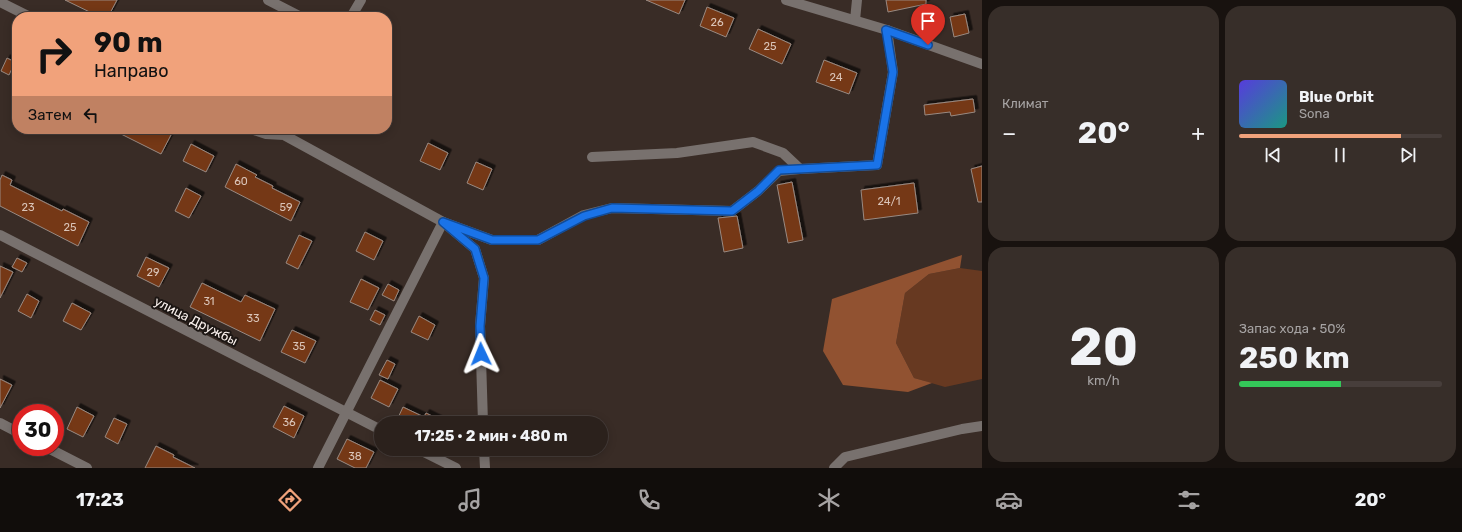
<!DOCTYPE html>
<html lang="ru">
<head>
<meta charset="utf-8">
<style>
  :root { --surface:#2b211c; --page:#372e29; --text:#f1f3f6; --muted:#a6a3a3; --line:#473e3b; --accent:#f1a27b }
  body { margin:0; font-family:Rubik,sans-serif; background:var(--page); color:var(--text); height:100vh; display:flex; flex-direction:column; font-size:15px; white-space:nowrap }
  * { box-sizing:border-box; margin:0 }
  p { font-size:13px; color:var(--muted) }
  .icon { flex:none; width:22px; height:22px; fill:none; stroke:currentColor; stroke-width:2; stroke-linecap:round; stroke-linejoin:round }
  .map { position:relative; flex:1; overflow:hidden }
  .drawer { display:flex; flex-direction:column; gap:6px; padding:6px; background:#18120f; width:480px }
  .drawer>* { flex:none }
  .guide { position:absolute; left:12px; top:12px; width:380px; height:122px; border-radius:16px; box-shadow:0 2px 10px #0003,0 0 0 1px var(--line); background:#f1a27b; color:#111; overflow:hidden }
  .speed { position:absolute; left:12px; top:404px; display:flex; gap:8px; font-size:20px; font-weight:700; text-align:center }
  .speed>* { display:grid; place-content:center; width:52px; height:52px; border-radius:50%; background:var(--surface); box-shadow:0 2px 10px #0003,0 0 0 1px var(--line); line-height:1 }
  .speed .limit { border:6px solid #d22; background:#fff; color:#111 }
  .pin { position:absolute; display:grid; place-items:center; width:34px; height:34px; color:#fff; margin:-41px -17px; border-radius:50% 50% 50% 0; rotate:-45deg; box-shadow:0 0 4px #0007 }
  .pin .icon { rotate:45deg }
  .me { position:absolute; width:44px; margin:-22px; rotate:358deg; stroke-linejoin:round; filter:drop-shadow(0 0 3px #0008) }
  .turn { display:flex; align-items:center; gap:14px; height:84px; padding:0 16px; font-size:18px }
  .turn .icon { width:52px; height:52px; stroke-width:2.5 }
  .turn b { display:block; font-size:28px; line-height:34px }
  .then { display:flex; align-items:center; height:38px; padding:0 16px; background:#0003; gap:8px; font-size:15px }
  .big { font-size:30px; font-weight:700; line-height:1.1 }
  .drawer .widget { flex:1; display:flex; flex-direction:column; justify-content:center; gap:6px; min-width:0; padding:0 14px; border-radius:16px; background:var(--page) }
  .drawer .dial { align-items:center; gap:0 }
  .dial b { font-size:52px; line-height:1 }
  .song { display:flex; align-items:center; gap:12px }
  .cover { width:48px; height:48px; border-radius:6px; background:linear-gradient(135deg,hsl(250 70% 55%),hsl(170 70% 35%)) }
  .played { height:4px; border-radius:2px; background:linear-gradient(90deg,var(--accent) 80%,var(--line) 80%) }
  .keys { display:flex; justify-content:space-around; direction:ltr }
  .heat { display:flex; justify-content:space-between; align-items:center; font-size:22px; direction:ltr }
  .charge { height:6px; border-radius:3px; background:linear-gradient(90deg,#34c759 50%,var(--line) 0) }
  .drawer .tiles { flex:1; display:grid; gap:6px; grid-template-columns:repeat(2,1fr) }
  .trip { position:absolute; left:374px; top:416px; width:234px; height:40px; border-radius:20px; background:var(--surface); box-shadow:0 2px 10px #0003,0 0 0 1px var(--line); font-weight:700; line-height:40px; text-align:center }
  .tabs { display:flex; height:64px; justify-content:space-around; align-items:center; background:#110d0b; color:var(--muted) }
  .tabs .icon { width:28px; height:28px }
  .tabs .active { color:var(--accent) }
  .tabs b { font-size:18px; color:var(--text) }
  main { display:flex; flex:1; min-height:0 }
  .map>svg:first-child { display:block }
</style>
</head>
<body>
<main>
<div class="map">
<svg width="982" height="468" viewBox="0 0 982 468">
  <defs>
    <filter id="shadow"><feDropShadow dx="3.5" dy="-3.5" stdDeviation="0" flood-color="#0009"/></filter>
  </defs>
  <rect width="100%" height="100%" fill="#392c26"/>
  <!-- green -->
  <polygon fill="#673921" points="960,268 982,271 982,379 945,387 914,378 896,343 905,293 929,274"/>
  <!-- forest -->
  <polygon fill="#915231" points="962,255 960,268 929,274 905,293 896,343 914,378 932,383 908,392 843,385 823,351 832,299"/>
  <!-- building -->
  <g fill="#753816" stroke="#998a82" filter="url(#shadow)">
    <polygon points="65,0 117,0 108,17 100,17"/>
    <polygon points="646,0 685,0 679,14"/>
    <polygon points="886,0 926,0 926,4 888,12"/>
    <polygon points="707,7 734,18 726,37 700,26"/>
    <polygon points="965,14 969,33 954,37 950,17"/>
    <polygon points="758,29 791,44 782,64 749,49"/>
    <polygon points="7,58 15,62 9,75 1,71"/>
    <polygon points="824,60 857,73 849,94 816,82"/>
    <polygon points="973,99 975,112 951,116 950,112 925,115 924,105"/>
    <polygon points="111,129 164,129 172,133 161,154"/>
    <polygon points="428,143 448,153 440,170 420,161"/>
    <polygon points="191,144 214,156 206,172 183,161"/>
    <polygon points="476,162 492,169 483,190 467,183"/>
    <polygon points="236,164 257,175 255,177 273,186 272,188 300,202 291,221 225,187"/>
    <polygon points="982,166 982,202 978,202 971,169"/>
    <polygon points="2,175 12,180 10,185 62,211 63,209 89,222 78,246 0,206 0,180"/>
    <polygon points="792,182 803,240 788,243 777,185"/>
    <polygon points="914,183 918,213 864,220 861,190"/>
    <polygon points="186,188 201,196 189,218 175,211"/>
    <polygon points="737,216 743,248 724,252 718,218"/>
    <polygon points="365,232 383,241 374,260 356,251"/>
    <polygon points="299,235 312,241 298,269 286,263"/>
    <polygon points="146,257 169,268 159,287 137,276"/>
    <polygon points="17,258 27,263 22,272 12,267"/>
    <polygon points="0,266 13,272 0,298"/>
    <polygon points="361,279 379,288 368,310 350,302"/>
    <polygon points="202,283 241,302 245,295 275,309 260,341 190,307"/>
    <polygon points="388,284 399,290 394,301 382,295"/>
    <polygon points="27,294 39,301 31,318 18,311"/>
    <polygon points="72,303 91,313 81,330 63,321"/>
    <polygon points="375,310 385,315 380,325 370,320"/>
    <polygon points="419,316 435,325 428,340 411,332"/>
    <polygon points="292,330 316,341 305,363 281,352"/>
    <polygon points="387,360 395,364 388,379 379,375"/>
    <polygon points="0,379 12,385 0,408"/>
    <polygon points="380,380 398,389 389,407 371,398"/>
    <polygon points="284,406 304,416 294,438 273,427"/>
    <polygon points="77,407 94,416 83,437 67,429"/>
    <polygon points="403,407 424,417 426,413 446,423 403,423 397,420"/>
    <polygon points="114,418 127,424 118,444 105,437"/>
    <polygon points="347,439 374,452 366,468 355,468 337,459"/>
    <polygon points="156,446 174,455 173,457 195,468 145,468"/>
  </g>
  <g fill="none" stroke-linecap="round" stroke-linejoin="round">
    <!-- minor -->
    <g stroke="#78716e" stroke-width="10">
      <polyline points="268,0 301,17"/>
      <polyline points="786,0 887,30 982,64"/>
      <polyline points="0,2 30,17"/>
      <polyline points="351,17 361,0"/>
      <polyline points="855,20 857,0"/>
      <polyline points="251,129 266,134 284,135 443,222 475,249 484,278 480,326 483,423"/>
      <polyline points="592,157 677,153 753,142 783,153 800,169 877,165 893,72 887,30"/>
      <polyline points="0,235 381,430"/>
      <polyline points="0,423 21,434"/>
      <polyline points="46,447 87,468"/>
      <polyline points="418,449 456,468"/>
      <polyline points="484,449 485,468"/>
      <polyline points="318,468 443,222 492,240 538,240 584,215 612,208 732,211 758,191 779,171 800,169"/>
      <polyline points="834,468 845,457 962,429 982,426"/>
    </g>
  </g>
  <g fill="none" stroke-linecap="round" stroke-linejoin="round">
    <!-- route casing -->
    <g stroke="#114b97" stroke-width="10">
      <polyline id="route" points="481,354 480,326 484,278 475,249 443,222 492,240 538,240 584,216 612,208 732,211 758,191 779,170 877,165 893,72 886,30 928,45"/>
    </g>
    <!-- route -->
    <use href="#route" stroke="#1a73e8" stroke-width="7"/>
  </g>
  <g text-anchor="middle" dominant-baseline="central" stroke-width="4" stroke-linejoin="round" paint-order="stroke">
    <!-- number labels -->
    <g font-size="11" fill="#dac4b8">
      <text x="717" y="22">26</text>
      <text x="770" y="46">25</text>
      <text x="836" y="77">24</text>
      <text x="241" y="181">60</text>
      <text x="889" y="201">24/1</text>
      <text x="28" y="207">23</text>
      <text x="286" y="207">59</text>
      <text x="70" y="227">25</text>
      <text x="153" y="272">29</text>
      <text x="209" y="301">31</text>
      <text x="253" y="318">33</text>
      <text x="299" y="346">35</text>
      <text x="289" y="422">36</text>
      <text x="355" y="456">38</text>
    </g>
    <!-- street labels -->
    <g font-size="13" fill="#fbf2ee" stroke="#1c1613">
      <text transform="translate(196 321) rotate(27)">улица Дружбы</text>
    </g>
  </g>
</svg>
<div class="speed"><div class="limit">30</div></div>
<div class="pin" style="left:928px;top:45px;background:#d93025"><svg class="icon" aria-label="arrive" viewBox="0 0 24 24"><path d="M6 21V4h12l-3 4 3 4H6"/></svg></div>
<svg class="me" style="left:481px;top:354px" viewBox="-20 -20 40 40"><path d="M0-17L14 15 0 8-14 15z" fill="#1a73e8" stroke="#fff" stroke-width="4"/></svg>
<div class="trip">17:25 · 2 мин · 480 m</div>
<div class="guide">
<div class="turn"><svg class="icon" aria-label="right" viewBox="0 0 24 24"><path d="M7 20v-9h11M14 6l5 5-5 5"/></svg><div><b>90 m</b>Направо</div></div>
<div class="then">Затем<svg class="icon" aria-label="left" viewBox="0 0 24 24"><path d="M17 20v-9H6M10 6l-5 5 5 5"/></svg></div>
</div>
</div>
<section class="drawer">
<div class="tiles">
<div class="widget"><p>Климат</p>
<div class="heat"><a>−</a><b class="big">20°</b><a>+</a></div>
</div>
<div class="widget">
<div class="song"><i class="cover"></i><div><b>Blue Orbit</b><p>Sona</p></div></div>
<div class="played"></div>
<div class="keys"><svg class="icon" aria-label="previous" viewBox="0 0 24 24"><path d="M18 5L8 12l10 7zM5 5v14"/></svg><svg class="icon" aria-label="pause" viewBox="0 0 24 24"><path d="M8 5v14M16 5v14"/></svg><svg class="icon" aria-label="next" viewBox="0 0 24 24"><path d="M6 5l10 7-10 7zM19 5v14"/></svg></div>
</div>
<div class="widget dial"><b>20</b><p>km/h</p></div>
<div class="widget"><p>Запас хода · 50%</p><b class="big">250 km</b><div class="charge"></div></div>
</div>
</section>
</main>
<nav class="tabs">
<b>17:23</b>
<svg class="icon active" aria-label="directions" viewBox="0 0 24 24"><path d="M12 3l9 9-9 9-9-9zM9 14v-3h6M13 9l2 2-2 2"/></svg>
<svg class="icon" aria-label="music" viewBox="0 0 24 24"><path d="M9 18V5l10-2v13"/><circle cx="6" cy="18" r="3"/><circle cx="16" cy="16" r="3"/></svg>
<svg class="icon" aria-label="phone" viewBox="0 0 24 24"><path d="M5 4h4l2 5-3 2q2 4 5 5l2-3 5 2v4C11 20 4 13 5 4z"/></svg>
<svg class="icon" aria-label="climate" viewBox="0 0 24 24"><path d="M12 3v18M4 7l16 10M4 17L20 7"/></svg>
<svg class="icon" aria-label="car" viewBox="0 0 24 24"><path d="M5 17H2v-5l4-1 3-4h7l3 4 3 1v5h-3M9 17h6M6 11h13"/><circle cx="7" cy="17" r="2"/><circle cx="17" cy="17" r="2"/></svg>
<svg class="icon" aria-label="filters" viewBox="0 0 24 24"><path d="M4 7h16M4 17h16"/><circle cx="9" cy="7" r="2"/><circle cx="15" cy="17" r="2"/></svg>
<b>20°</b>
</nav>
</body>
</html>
